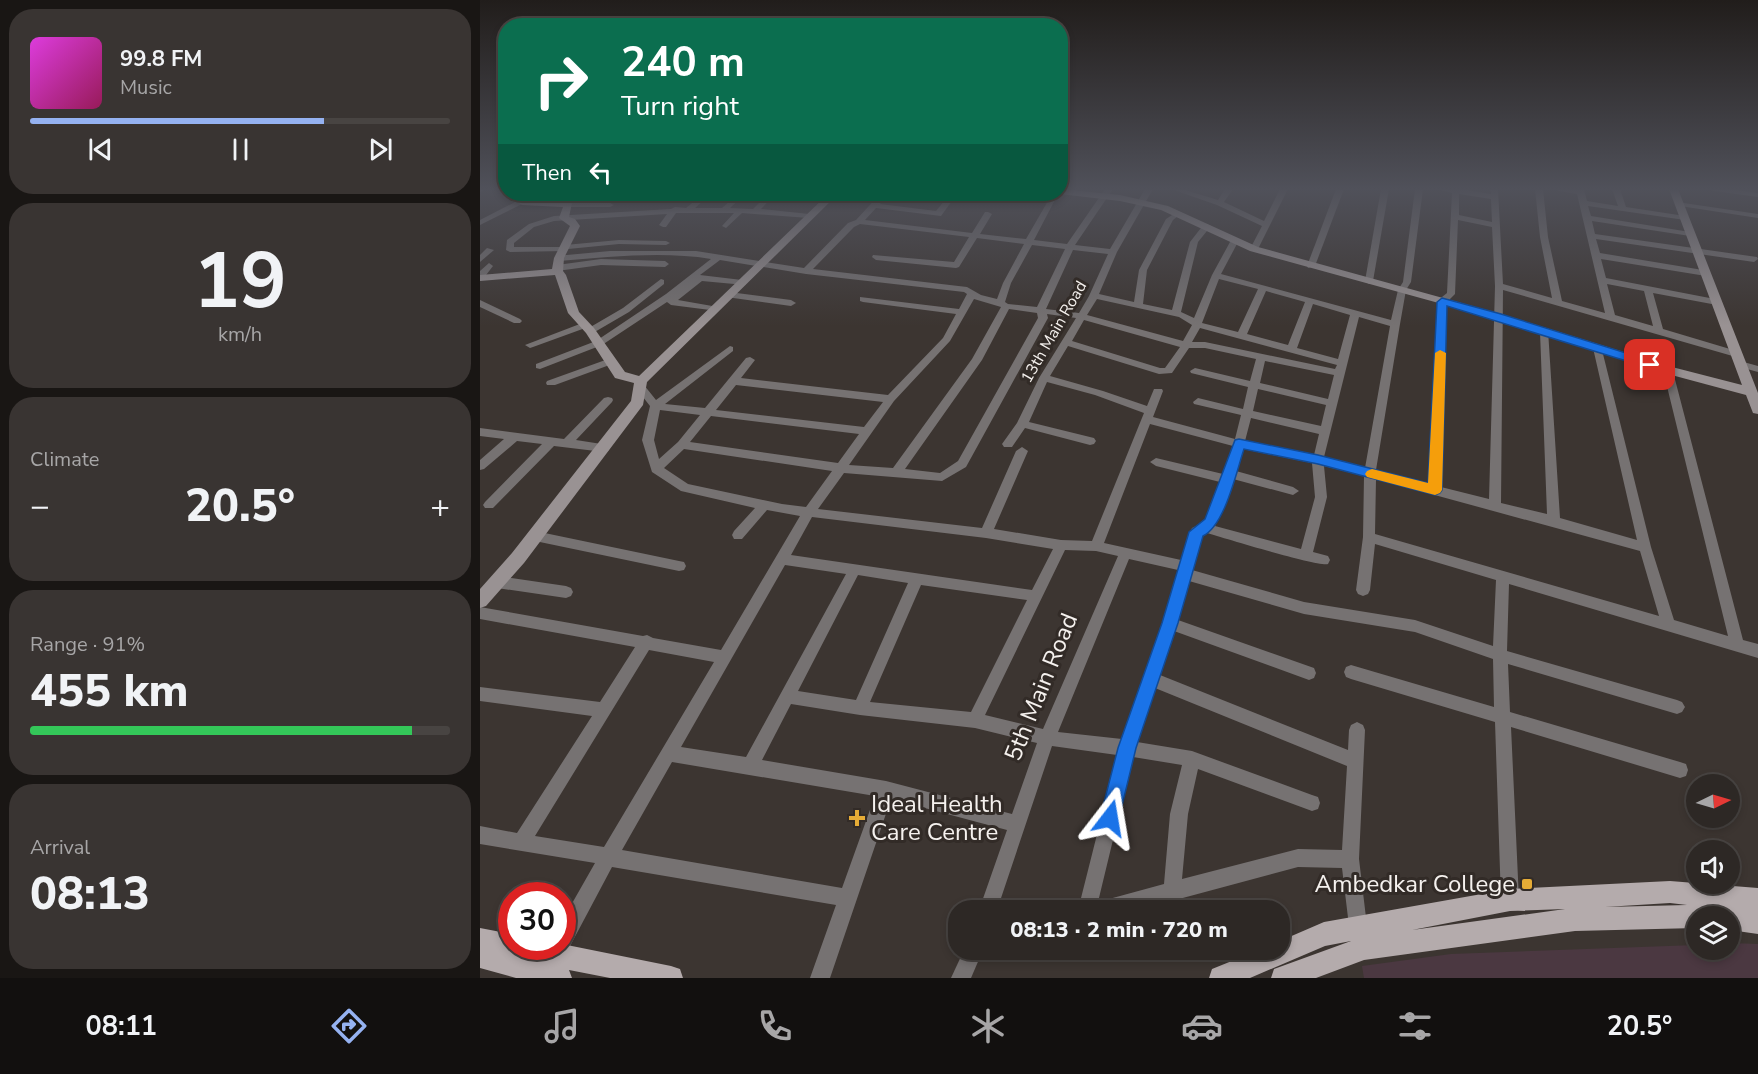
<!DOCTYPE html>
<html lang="en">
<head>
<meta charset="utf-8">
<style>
  :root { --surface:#2d2825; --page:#393432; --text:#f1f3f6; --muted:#a7a6a7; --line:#484442; --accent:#95b2f1 }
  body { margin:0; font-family:"Nunito Sans",sans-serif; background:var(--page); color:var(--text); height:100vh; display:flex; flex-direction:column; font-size:22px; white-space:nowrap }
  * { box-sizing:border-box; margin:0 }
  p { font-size:20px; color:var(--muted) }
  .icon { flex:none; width:33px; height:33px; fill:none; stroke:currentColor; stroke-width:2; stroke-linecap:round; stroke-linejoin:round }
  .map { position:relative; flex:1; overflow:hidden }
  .details { display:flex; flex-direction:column; gap:9px; padding:9px; background:#191614; width:480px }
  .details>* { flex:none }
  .banner { position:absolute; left:18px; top:18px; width:570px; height:183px; border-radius:24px; box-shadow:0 3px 9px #0003,0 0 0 2px var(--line); background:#0b6e4f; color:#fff; overflow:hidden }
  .needle { width:39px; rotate:85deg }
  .controls { position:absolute; left:1206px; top:774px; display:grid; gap:12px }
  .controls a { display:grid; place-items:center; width:54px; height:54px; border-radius:50%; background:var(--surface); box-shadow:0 3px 9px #0003,0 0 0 2px var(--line); font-size:30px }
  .speed { position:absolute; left:18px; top:882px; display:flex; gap:12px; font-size:30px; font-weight:700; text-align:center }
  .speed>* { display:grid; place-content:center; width:78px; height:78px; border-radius:50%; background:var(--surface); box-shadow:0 3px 9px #0003,0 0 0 2px var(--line); line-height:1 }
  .speed .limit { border:9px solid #d22; background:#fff; color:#111 }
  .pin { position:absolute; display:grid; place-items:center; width:51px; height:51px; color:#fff; margin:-26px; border-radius:12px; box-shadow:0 3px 9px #0006 }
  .me { position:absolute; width:66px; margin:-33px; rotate:14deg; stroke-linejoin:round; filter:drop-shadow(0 0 4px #0008) }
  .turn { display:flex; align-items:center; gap:21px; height:126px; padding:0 24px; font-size:27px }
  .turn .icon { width:78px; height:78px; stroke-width:2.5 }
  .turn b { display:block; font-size:42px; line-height:51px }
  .then { display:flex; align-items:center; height:57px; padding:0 24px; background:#0003; gap:12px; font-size:22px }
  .big { font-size:45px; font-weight:800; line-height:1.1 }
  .details .card { flex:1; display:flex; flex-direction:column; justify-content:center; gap:9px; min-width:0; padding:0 21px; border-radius:24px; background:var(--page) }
  .details .dial { align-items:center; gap:0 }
  .dial b { font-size:78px; line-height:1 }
  .song { display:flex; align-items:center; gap:18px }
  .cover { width:72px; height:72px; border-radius:9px; background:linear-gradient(135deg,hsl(300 70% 55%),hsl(330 70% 35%)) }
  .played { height:6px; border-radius:3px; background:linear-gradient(90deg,var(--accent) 70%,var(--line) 70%) }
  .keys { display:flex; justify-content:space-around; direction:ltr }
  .heat { display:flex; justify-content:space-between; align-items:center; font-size:33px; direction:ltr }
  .charge { height:9px; border-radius:4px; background:linear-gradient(90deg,#34c759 91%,var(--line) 0) }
  .trip { position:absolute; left:468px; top:900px; width:342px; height:60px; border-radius:24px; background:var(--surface); box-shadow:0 3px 9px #0003,0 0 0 2px var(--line); font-weight:800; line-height:60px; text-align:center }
  .tabs { display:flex; height:96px; justify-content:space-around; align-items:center; background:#12100f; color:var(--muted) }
  .tabs .icon { width:42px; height:42px }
  .tabs .on { color:var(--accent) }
  .tabs b { font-size:27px; color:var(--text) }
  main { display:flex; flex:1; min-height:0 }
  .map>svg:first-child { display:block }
</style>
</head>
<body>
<main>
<section class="details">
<div class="card">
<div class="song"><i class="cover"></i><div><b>99.8 FM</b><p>Music</p></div></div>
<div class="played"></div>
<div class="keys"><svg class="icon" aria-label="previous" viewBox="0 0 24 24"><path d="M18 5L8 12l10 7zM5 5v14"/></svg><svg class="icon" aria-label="pause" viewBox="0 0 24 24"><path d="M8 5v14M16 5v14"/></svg><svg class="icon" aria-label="next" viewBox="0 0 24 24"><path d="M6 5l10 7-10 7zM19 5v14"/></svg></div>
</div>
<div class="card dial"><b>19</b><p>km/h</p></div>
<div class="card"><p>Climate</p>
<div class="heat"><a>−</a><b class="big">20.5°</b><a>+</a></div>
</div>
<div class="card"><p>Range · 91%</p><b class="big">455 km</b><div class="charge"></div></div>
<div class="card"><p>Arrival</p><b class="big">08:13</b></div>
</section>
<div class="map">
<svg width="1278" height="978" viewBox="0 0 1278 978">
  <rect width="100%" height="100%" fill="#3c3531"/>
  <!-- education -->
  <polygon fill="#4b3841" points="1250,943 1278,944 1278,978 884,978 882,966 971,954 1216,945 1216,950 1250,950"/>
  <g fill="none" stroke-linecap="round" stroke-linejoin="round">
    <!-- street -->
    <g fill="#767272" fill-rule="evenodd">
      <polygon points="0,189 7,189 0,192"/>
      <path d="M625 189H633L595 245 630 249 665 189H673L637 252 619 294 654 302 659 270 686 219 698 211 702 213 693 220 667 270 663 304 692 310 710 242 724 224H727L731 226 718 242 701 312 714 318 732 275 750 242 754 240 758 242 741 274 911 320 918 290 923 282 935 189H943L931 282 926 290 920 324 896 470 949 484 957 301 967 293 972 193 957 189H980L1011 194 1010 189H1018L1023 284 1072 298 1060 237 1055 189H1063L1068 237 1082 301 1125 313 1097 194 1079 191 1075 189H1104L1107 201 1138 206 1132 189H1140L1146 207 1205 216 1209 218 1205 220 1108 206 1111 216 1210 232 1214 234 1210 236 1112 221 1115 234 1277 257 1278 259 1274 262 1116 239 1120 253 1229 271V275L1226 276 1121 259 1126 278 1240 300V304L1237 305 1173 293 1183 329 1260 352V356L1256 357 1023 290 1021 503 1067 514 1060 332 1062 330H1068L1080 518 1157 540 1113 348 1115 346H1121L1171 547 1194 620 1248 636 1183 370 1184 368H1192L1263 640 1278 644V658L1029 584 1027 651 1197 700 1202 702 1205 707 1202 712 1197 714 1028 664 1030 712 1200 762 1206 764 1208 770 1206 776 1200 778 1031 727 1039 900 1036 906 1030 909 1024 906 1021 900 1015 722 871 679 866 677 864 672 866 667 871 665 1014 707 1013 659 935 632 824 614 709 581 698 620 834 668 836 673 834 678 829 680 694 631 680 675 868 750 869 730 871 725 877 722 883 725 885 730 879 859 887 926 885 933 878 935 871 933 869 926 862 868 818 867 699 899 692 902 689 901 654 910H598L637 755 572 746 517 910H499L527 830 411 799 350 978H330L356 905 132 867 89 948 82 950 75 948 82 946V921L115 863 0 844V826L37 833 112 716 0 701V687L120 702 155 647 0 619V607L163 636 167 635 173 638 241 650 320 516 287 510 262 539H254L252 535 254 531 275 508 201 491 172 472 162 440 170 406 155 387 156 385H164L176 400 250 346 253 347V351L185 404 225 408 266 358 270 357 275 360 261 378 408 395 463 338 476 314 383 302 380 301V297L479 309 487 294 484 292 326 274 240 260 220 275 262 280 266 283 265 285 222 281 198 300 238 307V311L191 305 187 302 122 345 60 369 56 368V364L116 341 186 294 231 259C183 251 128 257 79 261L76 260V256L130 251H216L324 268 368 223 376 220 400 194H408L400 204 456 211 470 194H477L461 216 396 208 385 220 492 233 505 212H508L512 214 500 234 546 239 572 194H578L554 240 587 244ZM979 194 1011 199 1012 222 979 215ZM978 220 1012 227 1015 286 1009 499 961 487 967 302 975 294ZM380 224 489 237 474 262 393 255 392 257 396 260 476 268 479 267 497 238 544 244 523 283 517 299 501 295 487 287 333 269 374 227ZM552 245 585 249 557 307 528 304 525 302 531 283ZM593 250 628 254 609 296 599 313 566 309ZM739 279 778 289 758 332 722 323ZM1127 284 1164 291 1173 326 1135 315ZM786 291 825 302 808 345 767 334ZM494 299 521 307 492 359 413 468 369 465 414 401 470 341ZM617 299 699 317 712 325 703 341 607 315ZM833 304 870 315 858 359 817 348ZM529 309 557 313 558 318 478 461 460 473 425 469 502 360ZM567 314 596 318 559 378 537 423 522 444 524 447H532L545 428 610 445 614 444 616 441 614 438 549 422 567 382 615 395 664 413 612 541 581 540 514 529 548 451 542 447 536 451 502 528 338 509 364 473 462 481 486 467 568 318ZM879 317 910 326 885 468 844 457ZM604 320 700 347 685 368H680L592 341ZM720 328 857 365 855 369 725 342H712ZM588 346 679 374 692 373 709 348H725L776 359 770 381 715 368 710 371 711 373 768 387 763 409 718 398 713 402 714 404 761 415 755 439 673 417 683 391 682 389H674L667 406 623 391 570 376ZM785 361 854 375 848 399 780 383ZM256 385 403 402 384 427 236 410ZM778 389 846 405 841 426 773 411ZM180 410 220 415 198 442 179 459 174 440ZM231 416 379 434 358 463 210 442ZM771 418 839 434 834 455 765 441ZM670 424 753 446 743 474 676 458 670 462 676 466 740 482C734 501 732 520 712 528L710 532 701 560 624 543ZM204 449 352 471 326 507 302 504 208 484 184 468ZM763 449 832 463 835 497 821 549 735 526 753 479 813 495 819 491 813 487 756 471ZM844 466 884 476 883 537 876 590 878 594 883 596 888 594 890 590 895 544 1016 580 1013 646 935 620 824 602 712 570 721 535 727 533C744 538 838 567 848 564L850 560 848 556 833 552 847 497ZM896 479 1160 551 1179 616 895 534ZM332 517 506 538 573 549 552 590 311 555ZM585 550 616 551 638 556 563 729 505 715ZM649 559 698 570 683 623 642 739 578 732ZM305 565 366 574 266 757 201 747ZM378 575 428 583 376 700 318 691ZM441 585 547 600 491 712 390 702ZM169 650 234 662 124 847 55 836ZM675 688 867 766 862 850 818 849 702 879 708 814 718 769 832 811 838 809 840 803 838 797 832 795 712 751 657 742ZM311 704 380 715 495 728 557 743 532 814 406 781 282 760ZM653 757 702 765 690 814 684 884 618 902ZM192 762 395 796 362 888 142 850Z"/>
      <polygon points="691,189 702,189 738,200 745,189 753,189 744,202 784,221 800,189 808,189 778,249 774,251 770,249 782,226 737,205"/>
      <polygon points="856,189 864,189 835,266 828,268 827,266"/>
      <polygon points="901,189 909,189 893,281 889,284 885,281"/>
      <polygon points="1230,189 1248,189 1278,193 1278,197 1234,191"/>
      <polygon points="77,194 85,194 69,206 63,206 63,202"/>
      <polygon points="103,194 112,194 98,203 130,203 134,205 130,207 86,207 87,202"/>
      <polygon points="223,194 231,194 215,208 242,208 258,194 265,194 250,208 273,209 288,194 295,194 281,209 329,214 333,216 329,218 262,213 246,228 242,226 254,213 196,213 186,227 183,227 179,225 187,214 74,221 54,227 34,243 34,247 81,247 85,245 139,240 186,241 190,243 186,245 139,244 88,249 84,251 30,252 26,250 27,240 49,224 74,216 191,209 195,207 206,208"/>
      <polygon points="39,200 46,202 0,225 0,220"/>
      <polygon points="1197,202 1278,214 1278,218 1200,206 1196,204"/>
      <polygon points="7,248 14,250 0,262 0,255"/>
      <polygon points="121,259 185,261 189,264 185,267 121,265 77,271 73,268 77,265"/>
      <polygon points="9,263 13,266 3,279 0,280 0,271"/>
      <polygon points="181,279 184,280 184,284 149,312 113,333 107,333 107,329 143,308"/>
      <polygon points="249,292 311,300 316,303 311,306 246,297 246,293"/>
      <polygon points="0,300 40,319 42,321 40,323 34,323 0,307"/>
      <polygon points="105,322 108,323 108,327 53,347 50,348 45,345"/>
      <polygon points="131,358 136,361 135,363 75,385 67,385 66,383 67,381"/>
      <polygon points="1260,361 1278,366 1278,372 1256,366 1256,362"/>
      <polygon points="128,397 132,398 133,400 132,402 96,440 128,445 130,448 128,451 124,452 74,446 13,508 5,508 3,505 5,502 62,444 37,441 4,469 0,470 0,460 24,439 0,436 0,428 84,439 124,398"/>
      <polygon points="55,531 199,561 204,562 206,566 204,570 199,571 55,541 51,540 49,536 51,532"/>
      <polygon points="17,576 86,586 91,588 93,592 91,596 86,598 17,588 12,586 10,582 12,578"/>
      <polygon points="484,950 503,950 491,978 471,978"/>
    </g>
    <!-- secondary -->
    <g fill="#999293" fill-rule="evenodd">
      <polygon points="580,189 640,195 688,206 778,247 1021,314 1192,367 1262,385 1189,189 1198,189 1278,393 1278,414 1273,413 1266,395 1184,373 1013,318 770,251 681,210 640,201 580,194"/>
      <path d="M25 192C44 200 69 199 92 203L89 217 95 219 100 226 84 258 83 271 86 275 99 312 114 328 145 372 159 376 348 194H358L167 382 163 405 44 563 6 606 0 608V589L32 553 151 401 154 383 135 378 106 333 88 313 75 275 0 281V275L72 269 74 258 90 226 79 218 83 207 42 205 25 196Z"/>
    </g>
    <!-- primary -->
    <g fill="#b4abac" fill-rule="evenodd">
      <path d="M1190 881 1278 888V934L1250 930V916H1239L1242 911 1248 908 1228 906 1231 908 1234 916H1216V928L1095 931 884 960 836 978H791L794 969 871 941 845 946 770 978H729L732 969 779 950H800V941L844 922 1030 889ZM1190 903 1207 905 1125 907ZM1085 909 932 930 1030 911Z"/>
      <polygon points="0,928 32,934 32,946 82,946 82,944 191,966 200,969 203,978 130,978 89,970 92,978 36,978 0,968"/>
    </g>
  </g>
  <!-- sky -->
  <linearGradient id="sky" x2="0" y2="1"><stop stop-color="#211d1b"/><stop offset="0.58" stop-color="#50515a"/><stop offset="1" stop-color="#50515a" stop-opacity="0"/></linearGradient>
  <rect width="1278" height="326" fill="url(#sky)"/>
  <!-- route -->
  <path fill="#1a73e8" stroke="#114b97" stroke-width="1.5" d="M962 298 1021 314 1175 362 1176 365 1175 367H1166L967 306 962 490 960 493 955 495 838 464 764 449C756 473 745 525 723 536L698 623 656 748 639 818 637 825 630 827 623 825 620 818 638 748 682 623 709 532 725 519 755 440 759 439 838 455 948 483 957 302Z"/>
  <!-- slow -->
  <polygon fill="#f59e0b" points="960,350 966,353 962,490 960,493 955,495 887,477 885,474 887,471 892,469 948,483 955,353"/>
  <!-- markers -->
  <g fill="#e6ac36" stroke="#322b27" stroke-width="2">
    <path d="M374 809h6v6h6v6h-6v6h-6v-6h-6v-6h6z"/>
    <rect x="1041" y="878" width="12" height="12" rx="3"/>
  </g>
  <g text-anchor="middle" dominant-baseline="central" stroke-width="6" stroke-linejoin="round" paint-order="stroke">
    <!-- far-street labels -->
    <g font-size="16" fill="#f5f1ee" stroke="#322b27">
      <text transform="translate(574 332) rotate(-60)">13th Main Road</text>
    </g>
    <!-- near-street labels -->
    <g font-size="24" fill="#f5f1ee" stroke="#322b27">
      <text transform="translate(561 687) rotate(-68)">5th Main Road</text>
    </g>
    <!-- near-poi labels -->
    <g font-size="24" fill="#f5f1ee" stroke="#322b27" text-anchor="start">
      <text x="391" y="804">Ideal Health<tspan x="391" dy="28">Care Centre</tspan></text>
      <text x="1035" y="884" text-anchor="end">Ambedkar College</text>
    </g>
  </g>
</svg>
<div class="controls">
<a><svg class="needle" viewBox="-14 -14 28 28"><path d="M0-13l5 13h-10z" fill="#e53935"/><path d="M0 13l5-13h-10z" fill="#a7a6a7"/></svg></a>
<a><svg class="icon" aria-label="sound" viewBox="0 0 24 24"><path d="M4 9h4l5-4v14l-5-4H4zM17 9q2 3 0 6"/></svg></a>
<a><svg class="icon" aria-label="layers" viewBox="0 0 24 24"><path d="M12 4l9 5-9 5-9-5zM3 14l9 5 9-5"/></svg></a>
</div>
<div class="speed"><div class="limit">30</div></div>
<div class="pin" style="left:1170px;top:365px;background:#d93025"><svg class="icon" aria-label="arrive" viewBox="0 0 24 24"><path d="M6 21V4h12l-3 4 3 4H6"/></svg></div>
<svg class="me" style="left:630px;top:818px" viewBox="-20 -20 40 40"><path d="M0-17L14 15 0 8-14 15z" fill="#1a73e8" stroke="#fff" stroke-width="4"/></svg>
<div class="trip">08:13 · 2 min · 720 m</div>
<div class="banner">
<div class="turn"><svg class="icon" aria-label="right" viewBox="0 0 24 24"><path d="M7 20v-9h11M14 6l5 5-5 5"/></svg><div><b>240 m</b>Turn right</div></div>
<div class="then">Then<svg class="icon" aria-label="left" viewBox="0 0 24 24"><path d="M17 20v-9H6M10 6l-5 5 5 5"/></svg></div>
</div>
</div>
</main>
<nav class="tabs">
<b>08:11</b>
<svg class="icon on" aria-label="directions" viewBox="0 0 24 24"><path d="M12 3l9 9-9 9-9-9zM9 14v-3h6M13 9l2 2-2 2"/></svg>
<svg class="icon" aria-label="music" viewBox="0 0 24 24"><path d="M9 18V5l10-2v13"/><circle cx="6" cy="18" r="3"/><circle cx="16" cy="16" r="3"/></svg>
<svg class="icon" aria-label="phone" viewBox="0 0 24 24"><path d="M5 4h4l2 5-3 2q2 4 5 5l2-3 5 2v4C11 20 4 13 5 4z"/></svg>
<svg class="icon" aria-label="climate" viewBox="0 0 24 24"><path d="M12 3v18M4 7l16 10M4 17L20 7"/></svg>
<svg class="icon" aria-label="car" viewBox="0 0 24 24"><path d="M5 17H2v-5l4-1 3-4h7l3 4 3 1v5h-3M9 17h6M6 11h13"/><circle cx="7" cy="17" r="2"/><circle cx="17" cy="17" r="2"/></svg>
<svg class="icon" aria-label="filters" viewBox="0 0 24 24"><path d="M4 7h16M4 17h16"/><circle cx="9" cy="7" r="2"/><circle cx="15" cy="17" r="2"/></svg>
<b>20.5°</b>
</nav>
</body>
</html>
